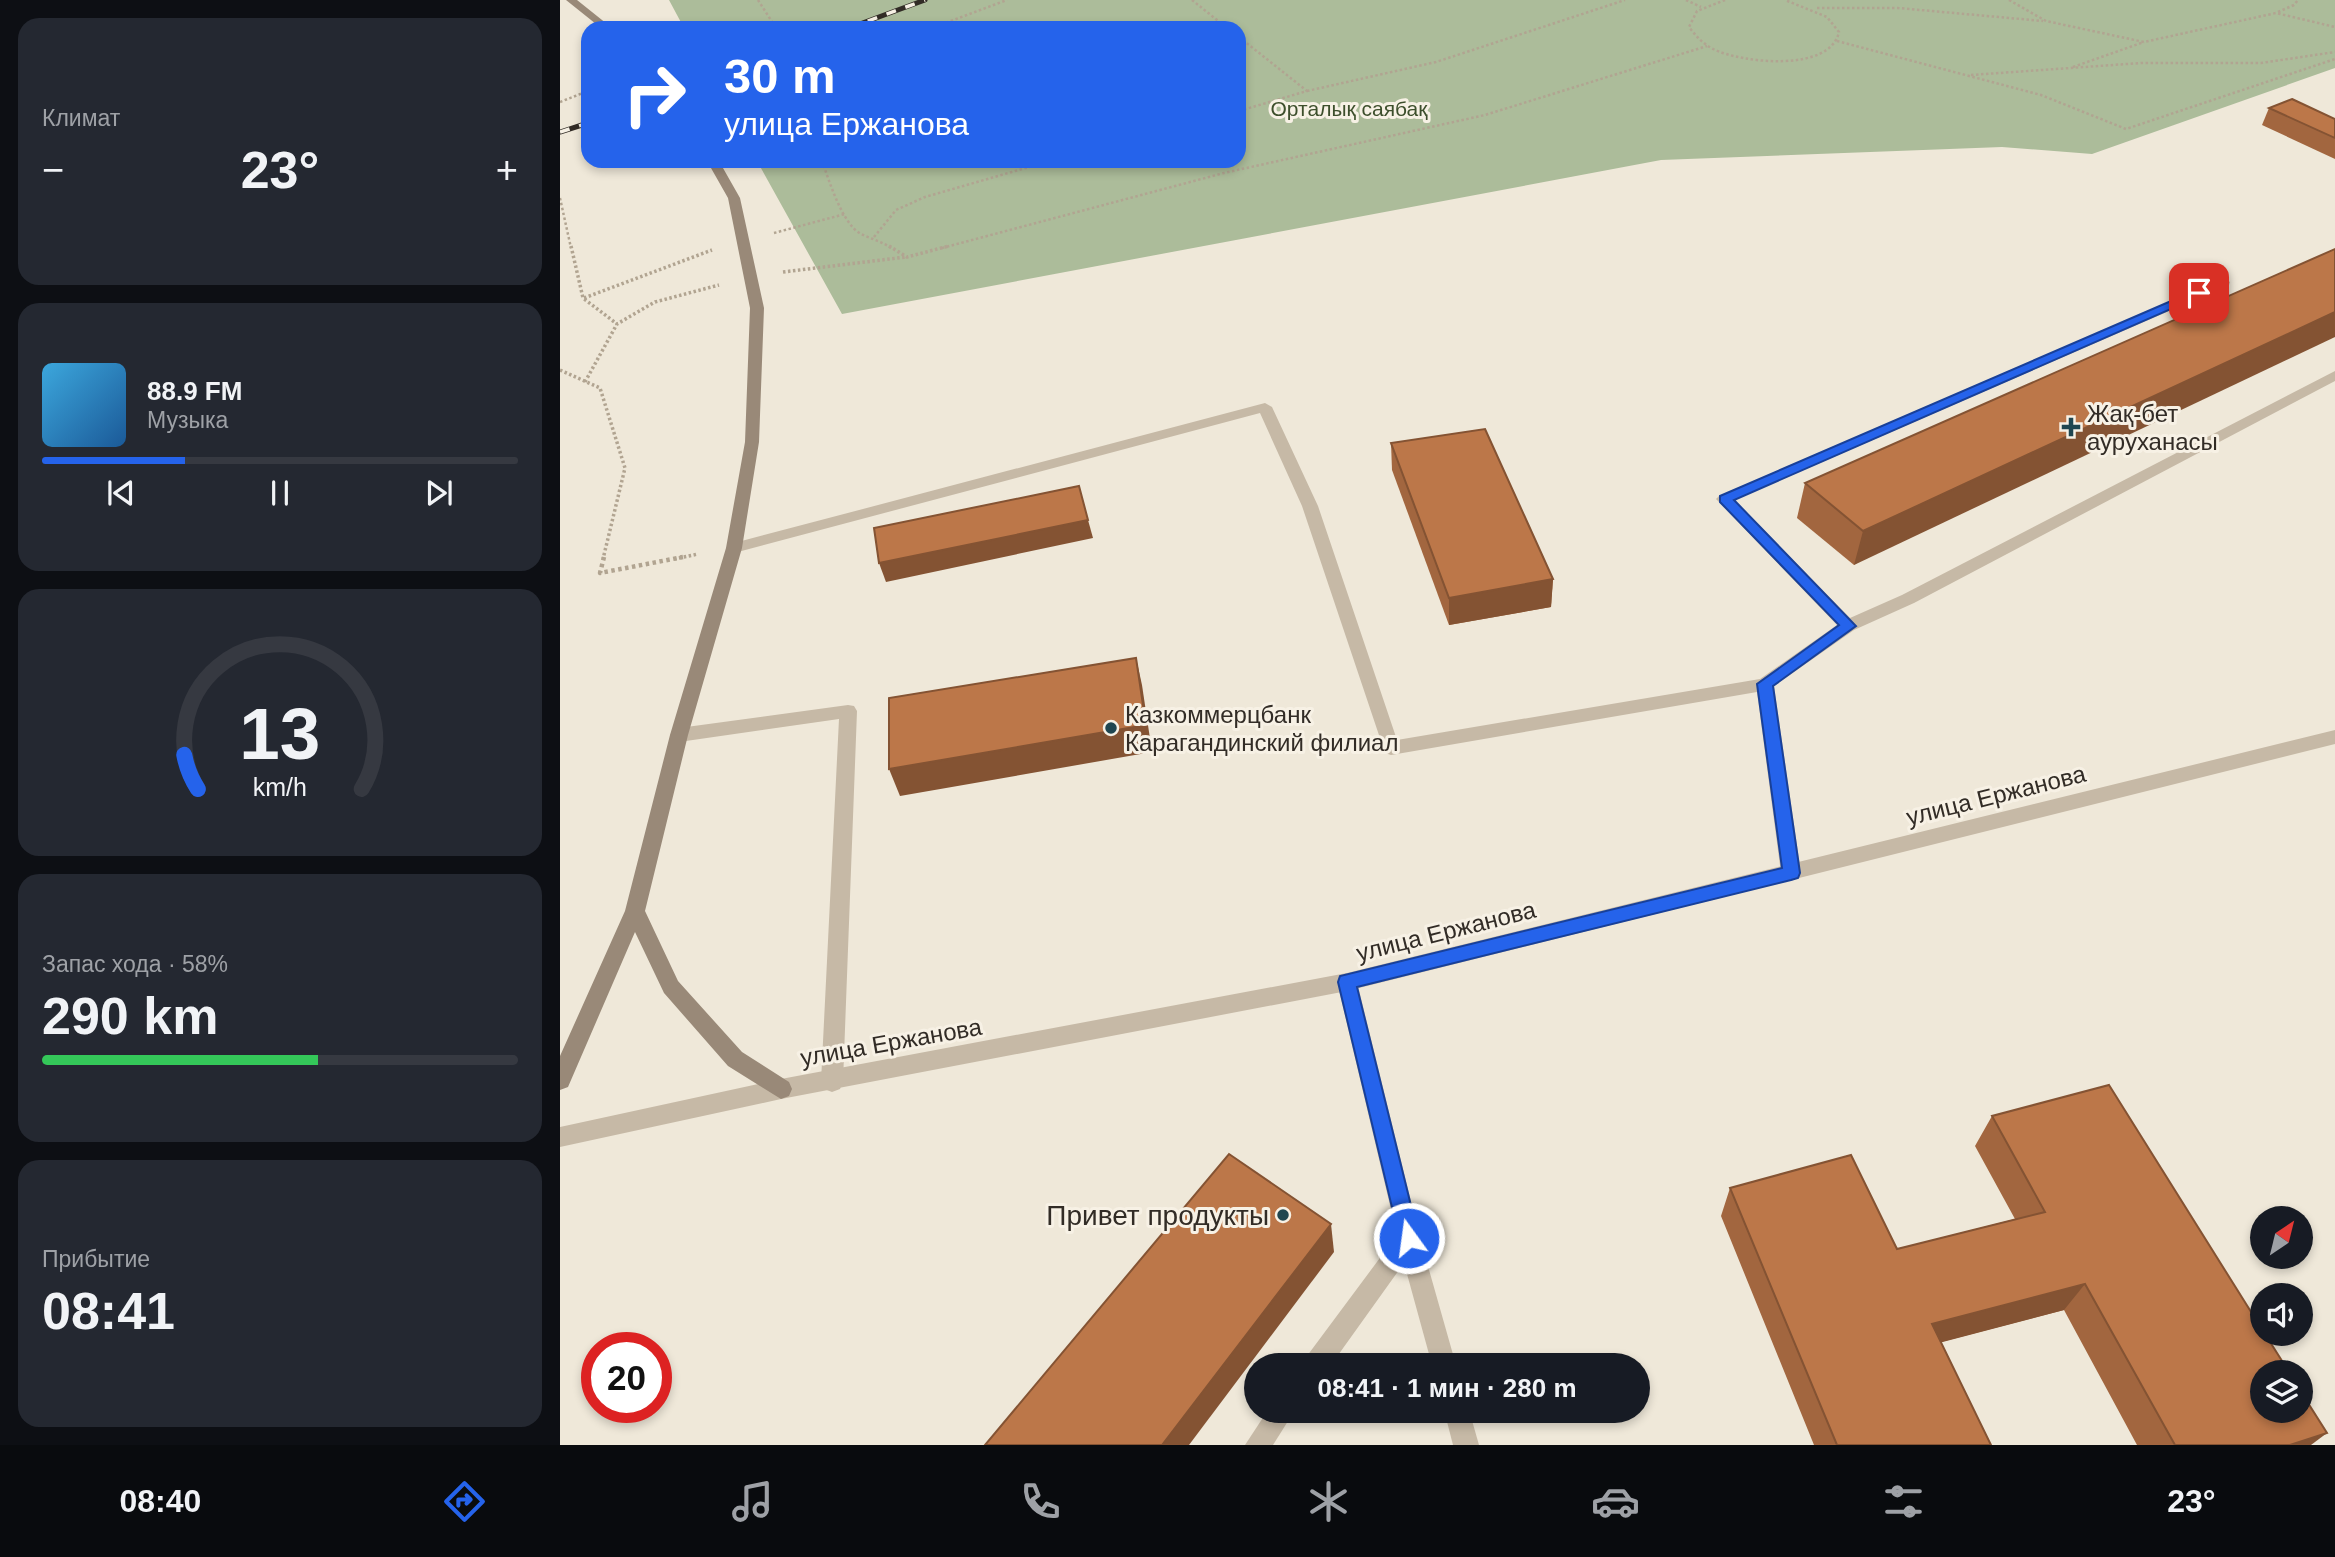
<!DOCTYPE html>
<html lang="ru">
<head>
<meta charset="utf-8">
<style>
  :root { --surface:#171b24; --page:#242831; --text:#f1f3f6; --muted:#9ea1a6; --line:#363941; --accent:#2563eb }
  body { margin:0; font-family:Arial,sans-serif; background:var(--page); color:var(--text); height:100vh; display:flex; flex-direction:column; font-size:26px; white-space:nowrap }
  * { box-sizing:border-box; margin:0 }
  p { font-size:23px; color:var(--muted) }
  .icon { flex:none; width:38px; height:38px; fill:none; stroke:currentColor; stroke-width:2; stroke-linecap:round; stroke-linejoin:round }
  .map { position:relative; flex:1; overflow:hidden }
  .drawer { display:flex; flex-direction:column; gap:18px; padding:18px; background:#0d0f14; width:560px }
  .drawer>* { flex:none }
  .top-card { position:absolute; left:21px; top:21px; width:665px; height:147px; border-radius:21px; box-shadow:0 4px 10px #0003; background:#2563eb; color:#fff; overflow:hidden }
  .needle { width:46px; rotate:35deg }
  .tools { position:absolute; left:1690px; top:1206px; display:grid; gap:14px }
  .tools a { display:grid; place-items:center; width:63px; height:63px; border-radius:50%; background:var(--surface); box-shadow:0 4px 10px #0003; font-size:35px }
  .speed { position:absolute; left:21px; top:1332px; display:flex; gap:14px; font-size:35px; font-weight:700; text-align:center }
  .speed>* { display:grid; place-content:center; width:91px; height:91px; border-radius:50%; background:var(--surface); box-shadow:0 4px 10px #0003; line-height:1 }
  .speed .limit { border:10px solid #d22; background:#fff; color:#111 }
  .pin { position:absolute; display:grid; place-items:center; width:60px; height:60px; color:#fff; margin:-30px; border-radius:14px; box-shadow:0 4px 10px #0006 }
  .me { position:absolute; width:77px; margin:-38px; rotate:346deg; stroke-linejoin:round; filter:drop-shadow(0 0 5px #0008) }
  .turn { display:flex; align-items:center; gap:24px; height:147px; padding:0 28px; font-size:32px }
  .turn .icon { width:91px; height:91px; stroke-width:2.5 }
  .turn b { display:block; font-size:49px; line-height:60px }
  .big { font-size:52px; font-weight:800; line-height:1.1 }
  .drawer .widget { flex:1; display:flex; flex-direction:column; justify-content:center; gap:10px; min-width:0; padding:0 24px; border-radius:21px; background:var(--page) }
  .drawer .dial { align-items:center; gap:0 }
  .dial svg { height:182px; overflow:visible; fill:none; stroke:var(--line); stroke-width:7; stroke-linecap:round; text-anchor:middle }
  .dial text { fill:var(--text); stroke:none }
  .song { display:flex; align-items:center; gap:21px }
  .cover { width:84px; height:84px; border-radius:10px; background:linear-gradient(135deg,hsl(200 70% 55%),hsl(210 70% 35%)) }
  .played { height:7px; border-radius:4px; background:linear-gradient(90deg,var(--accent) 30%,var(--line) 30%) }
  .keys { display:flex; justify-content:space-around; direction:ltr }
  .heat { display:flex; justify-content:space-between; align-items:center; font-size:38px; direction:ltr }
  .charge { height:10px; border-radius:5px; background:linear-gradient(90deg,#34c759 58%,var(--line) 0) }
  .trip { position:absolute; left:684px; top:1353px; width:406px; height:70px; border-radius:35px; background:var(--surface); box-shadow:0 4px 10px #0003; font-weight:800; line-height:70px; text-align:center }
  .dock { display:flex; height:112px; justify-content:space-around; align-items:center; background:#090b0e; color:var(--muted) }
  .dock .icon { width:49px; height:49px }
  .dock .current { color:var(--accent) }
  .dock b { font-size:32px; color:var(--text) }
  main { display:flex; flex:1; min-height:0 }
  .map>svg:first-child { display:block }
</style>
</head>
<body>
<main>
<section class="drawer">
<div class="widget"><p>Климат</p>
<div class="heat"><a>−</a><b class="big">23°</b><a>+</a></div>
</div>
<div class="widget">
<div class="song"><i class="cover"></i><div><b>88.9 FM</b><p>Музыка</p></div></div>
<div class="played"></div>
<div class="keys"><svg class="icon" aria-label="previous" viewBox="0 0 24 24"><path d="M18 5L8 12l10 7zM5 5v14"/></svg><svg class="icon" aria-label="pause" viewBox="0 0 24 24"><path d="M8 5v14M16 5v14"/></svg><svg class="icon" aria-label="next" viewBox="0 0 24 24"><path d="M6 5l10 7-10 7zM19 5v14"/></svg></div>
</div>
<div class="widget dial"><svg viewBox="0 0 100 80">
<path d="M14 69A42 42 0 1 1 86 69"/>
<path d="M14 69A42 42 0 0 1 8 54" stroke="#2563eb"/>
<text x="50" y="56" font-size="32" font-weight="700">13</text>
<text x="50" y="72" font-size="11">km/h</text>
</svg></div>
<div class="widget"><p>Запас хода · 58%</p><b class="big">290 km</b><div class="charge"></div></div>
<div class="widget"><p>Прибытие</p><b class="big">08:41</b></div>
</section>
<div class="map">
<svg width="1775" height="1445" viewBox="0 0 1775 1445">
  <rect width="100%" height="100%" fill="#efe8d9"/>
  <!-- green -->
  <polygon fill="#acbc9a" points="109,0 1775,0 1775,68 1532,154 1442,147 1101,160 282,314 197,161 679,161 679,28 124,28"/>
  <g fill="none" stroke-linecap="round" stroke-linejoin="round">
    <!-- path-far2 -->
    <g stroke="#b1a491" stroke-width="2.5" stroke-dasharray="2.5 2.5" stroke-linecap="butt">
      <polyline points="198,0 216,28"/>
      <polyline points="632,0 667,28"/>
      <polyline points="1126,0 1141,7"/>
      <path d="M1165 0 1137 11 1129 27C1136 36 1142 43 1153 49 1181 63 1270 73 1279 32L1267 17 1225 0"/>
      <polyline points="1449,0 1486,21 1584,42 1716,13 1775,27"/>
      <polyline points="1257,8 1338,8 1483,21"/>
      <polyline points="1718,12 1734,5 1738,0"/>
      <polyline points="204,28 214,24"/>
      <polyline points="372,28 447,0"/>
      <polyline points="679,37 747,91 679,111"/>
      <polyline points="1277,41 1481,95 1566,129 1775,59"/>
      <polyline points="1513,67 1584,42"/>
      <polyline points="1411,75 1581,63 1701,63 1775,52"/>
      <polyline points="747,91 876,62 1065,0"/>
      <polyline points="0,102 28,91"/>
      <path d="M262 161C269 180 282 224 301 234 311 239 321 241 331 248"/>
      <polyline points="0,198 11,248"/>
      <polyline points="214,233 285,214"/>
      <polyline points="314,237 336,210 365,197 490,161"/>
      <polyline points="382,248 664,173 925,115 1147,46"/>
    </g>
    <!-- path-far1 -->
    <g stroke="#b1a491" stroke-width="3.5" stroke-dasharray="2.5 2.5" stroke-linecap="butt">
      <polyline points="11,246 23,298 57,324"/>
      <polyline points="329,246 347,257 389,246"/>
      <polyline points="223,272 346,257"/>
      <polyline points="24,298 152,250"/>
      <polyline points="0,370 40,388 65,468 43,559"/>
      <polyline points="25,382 57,324 95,302 159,285"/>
      <polyline points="114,559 138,554"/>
    </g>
    <!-- path -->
    <polyline stroke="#b1a491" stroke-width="4.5" stroke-dasharray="3.5 3.5" stroke-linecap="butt" points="44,557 40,573 123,557"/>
    <!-- service -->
    <g fill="#c6b9a6" fill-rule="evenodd">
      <polygon points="1664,278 1670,282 1669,285 1174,500 1290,618 1342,595 1775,371 1775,381 1354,603 1294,630 1214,686 1241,873 1238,878 1231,881 1224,878 1221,873 1197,692 831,755 825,753 742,506 700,413 174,553 166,548 174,543 705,403 712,407 758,506 837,740 1200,679 1277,625 1159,502 1156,499 1159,496"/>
      <polygon points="288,705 294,706 297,711 283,1082 280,1089 272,1092 264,1089 261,1082 279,719 119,742 113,740 110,735 113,730 119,728"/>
      <polygon points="787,973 794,976 797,982 860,1238 896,1365 872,1365 844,1263 771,1365 744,1365 747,1356 837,1235 777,982 780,976"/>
      <polygon points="708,1410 735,1410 713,1445 685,1445"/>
      <polygon points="884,1410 909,1410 919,1445 893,1445"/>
    </g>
    <!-- tertiary -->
    <polygon fill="#c6b9a6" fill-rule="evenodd" points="1775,730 1775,744 787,991 221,1099 0,1147 0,1127 221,1079 787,973"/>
    <!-- secondary -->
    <g fill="#998978" fill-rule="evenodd">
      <polygon points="6,0 17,0 52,28 41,28"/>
      <polygon points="147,161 159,161 180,198 204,308 199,442 182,548 128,735 85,911 118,981 182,1052 229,1082 232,1089 229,1096 221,1099 168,1066 104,993 75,932 8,1087 0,1090 0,1056 65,911 110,735 166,548 185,442 190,308 168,198"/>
    </g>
    <!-- rail casing -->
    <g stroke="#322c26" stroke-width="5">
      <g id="rail">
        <polyline points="289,28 365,0"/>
        <polyline points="0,132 22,125"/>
      </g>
    </g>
    <!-- rail -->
    <use href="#rail" stroke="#f7f1e5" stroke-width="3.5" stroke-dasharray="10" stroke-linecap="butt"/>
  </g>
  <!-- wall -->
  <g fill="#a2663f">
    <polygon points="1709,108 1775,119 1775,159 1702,125"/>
    <polygon points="1775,249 1294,565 1237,518 1245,483"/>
    <polygon points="831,443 993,579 991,607 889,625 832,470"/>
    <polygon points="1432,1116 1751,1445 1577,1445 1504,1310 1381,1342 1431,1445 1254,1445 1161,1216 1170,1188 1337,1249 1455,1219 1415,1146"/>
  </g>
  <!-- shaded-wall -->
  <g fill="#845333">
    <polygon points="1775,312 1775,337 1294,565 1303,531"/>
    <polygon points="528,520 533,538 326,582 319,563"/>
    <polygon points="993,579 991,607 889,625 889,598"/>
    <polygon points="576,658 582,685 592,752 340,796 329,769"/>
    <polygon points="771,1224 774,1252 629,1445 602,1445"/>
    <polygon points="1525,1284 1504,1310 1356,1349 1372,1324"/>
    <polygon points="1767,1433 1751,1445 1730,1445"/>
  </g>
  <!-- building -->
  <g fill="#bc7749" stroke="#845333" stroke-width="2">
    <polygon points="1732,99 1775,119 1775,138 1709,108"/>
    <polygon points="1775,249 1775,312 1303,531 1245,483"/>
    <polygon points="925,429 993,579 889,598 831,443"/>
    <polygon points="519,486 528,520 319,563 314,528"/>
    <polygon points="576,658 586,725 329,769 329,698"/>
    <polygon points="1549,1085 1703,1331 1703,1334 1705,1334 1729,1372 1703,1372 1703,1410 1741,1410 1741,1392 1767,1433 1730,1445 1615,1445 1525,1284 1372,1324 1431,1445 1277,1445 1170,1188 1291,1155 1337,1249 1485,1212 1432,1116"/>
    <polygon points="669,1154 771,1224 602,1445 425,1445"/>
  </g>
  <!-- route -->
  <polygon fill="#2563eb" stroke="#184099" stroke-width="2" points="1639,289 1645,293 1643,295 1174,500 1296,626 1213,686 1240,873 1238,878 1231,880 797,987 859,1238 856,1245 849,1248 841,1245 778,982 780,976 1222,868 1197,684 1279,625 1160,502 1160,496"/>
  <!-- markers -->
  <g fill="#1f4650" stroke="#f7f1e5" stroke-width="2.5">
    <path d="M1507.5 416.5h7v7h7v7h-7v7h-7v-7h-7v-7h7z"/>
    <circle cx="551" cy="728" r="7"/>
    <circle cx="723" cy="1215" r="7"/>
  </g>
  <g text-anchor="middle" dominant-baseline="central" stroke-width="6" stroke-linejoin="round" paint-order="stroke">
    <!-- far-park labels -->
    <g font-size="21" fill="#3d4f2c" stroke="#f7f1e5">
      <text x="789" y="108">Орталық саябақ</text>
    </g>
    <!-- poi labels -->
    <g font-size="24" fill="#322c26" stroke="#f7f1e5" text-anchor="start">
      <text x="1527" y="413">Жақ-бет<tspan x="1527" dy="28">ауруханасы</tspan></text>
      <text x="565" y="714">Казкоммерцбанк<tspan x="565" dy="28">Карагандинский филиал</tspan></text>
    </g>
    <!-- street labels -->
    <g font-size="24" fill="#322c26" stroke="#f7f1e5">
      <text transform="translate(1436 795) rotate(-14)">улица Ержанова</text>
      <text transform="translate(886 931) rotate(-14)">улица Ержанова</text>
      <text transform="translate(331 1042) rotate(-10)">улица Ержанова</text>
    </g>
    <!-- near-poi labels -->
    <g font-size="28" fill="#322c26" stroke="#f7f1e5" text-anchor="end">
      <text x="709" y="1215">Привет продукты</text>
    </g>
  </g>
</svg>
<div class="tools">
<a><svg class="needle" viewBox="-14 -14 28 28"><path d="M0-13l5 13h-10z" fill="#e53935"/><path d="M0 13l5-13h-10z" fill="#9ea1a6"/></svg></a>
<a><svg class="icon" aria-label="sound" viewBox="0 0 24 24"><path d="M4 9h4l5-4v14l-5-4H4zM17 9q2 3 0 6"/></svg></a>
<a><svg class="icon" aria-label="layers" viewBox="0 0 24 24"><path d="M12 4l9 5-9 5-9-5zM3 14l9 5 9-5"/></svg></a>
</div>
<div class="speed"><div class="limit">20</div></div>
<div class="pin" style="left:1639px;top:293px;background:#d93025"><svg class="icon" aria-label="arrive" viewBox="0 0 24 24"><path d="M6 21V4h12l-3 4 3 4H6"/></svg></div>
<svg class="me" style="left:849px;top:1238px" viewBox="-20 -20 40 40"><circle r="17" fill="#2563eb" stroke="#fff" stroke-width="3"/><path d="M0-11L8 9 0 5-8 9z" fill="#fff"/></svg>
<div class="trip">08:41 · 1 мин · 280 m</div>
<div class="top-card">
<div class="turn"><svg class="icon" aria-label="right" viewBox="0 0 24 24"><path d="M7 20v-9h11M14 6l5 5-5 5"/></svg><div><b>30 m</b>улица Ержанова</div></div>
</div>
</div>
</main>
<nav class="dock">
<b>08:40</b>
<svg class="icon current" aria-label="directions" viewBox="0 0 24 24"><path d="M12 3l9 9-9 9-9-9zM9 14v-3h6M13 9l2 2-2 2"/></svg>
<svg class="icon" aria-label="music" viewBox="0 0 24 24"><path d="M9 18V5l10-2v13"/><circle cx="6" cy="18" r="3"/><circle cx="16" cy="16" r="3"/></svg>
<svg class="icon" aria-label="phone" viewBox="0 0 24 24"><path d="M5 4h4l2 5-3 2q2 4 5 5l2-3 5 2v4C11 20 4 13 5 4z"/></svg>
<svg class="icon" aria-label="climate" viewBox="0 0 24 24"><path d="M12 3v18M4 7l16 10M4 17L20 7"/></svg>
<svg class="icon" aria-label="car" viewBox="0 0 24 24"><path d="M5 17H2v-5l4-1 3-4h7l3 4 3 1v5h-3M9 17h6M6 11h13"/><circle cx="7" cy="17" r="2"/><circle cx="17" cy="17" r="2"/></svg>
<svg class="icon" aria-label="filters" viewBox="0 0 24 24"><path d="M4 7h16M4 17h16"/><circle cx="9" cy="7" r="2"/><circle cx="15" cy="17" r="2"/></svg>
<b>23°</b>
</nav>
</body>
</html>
